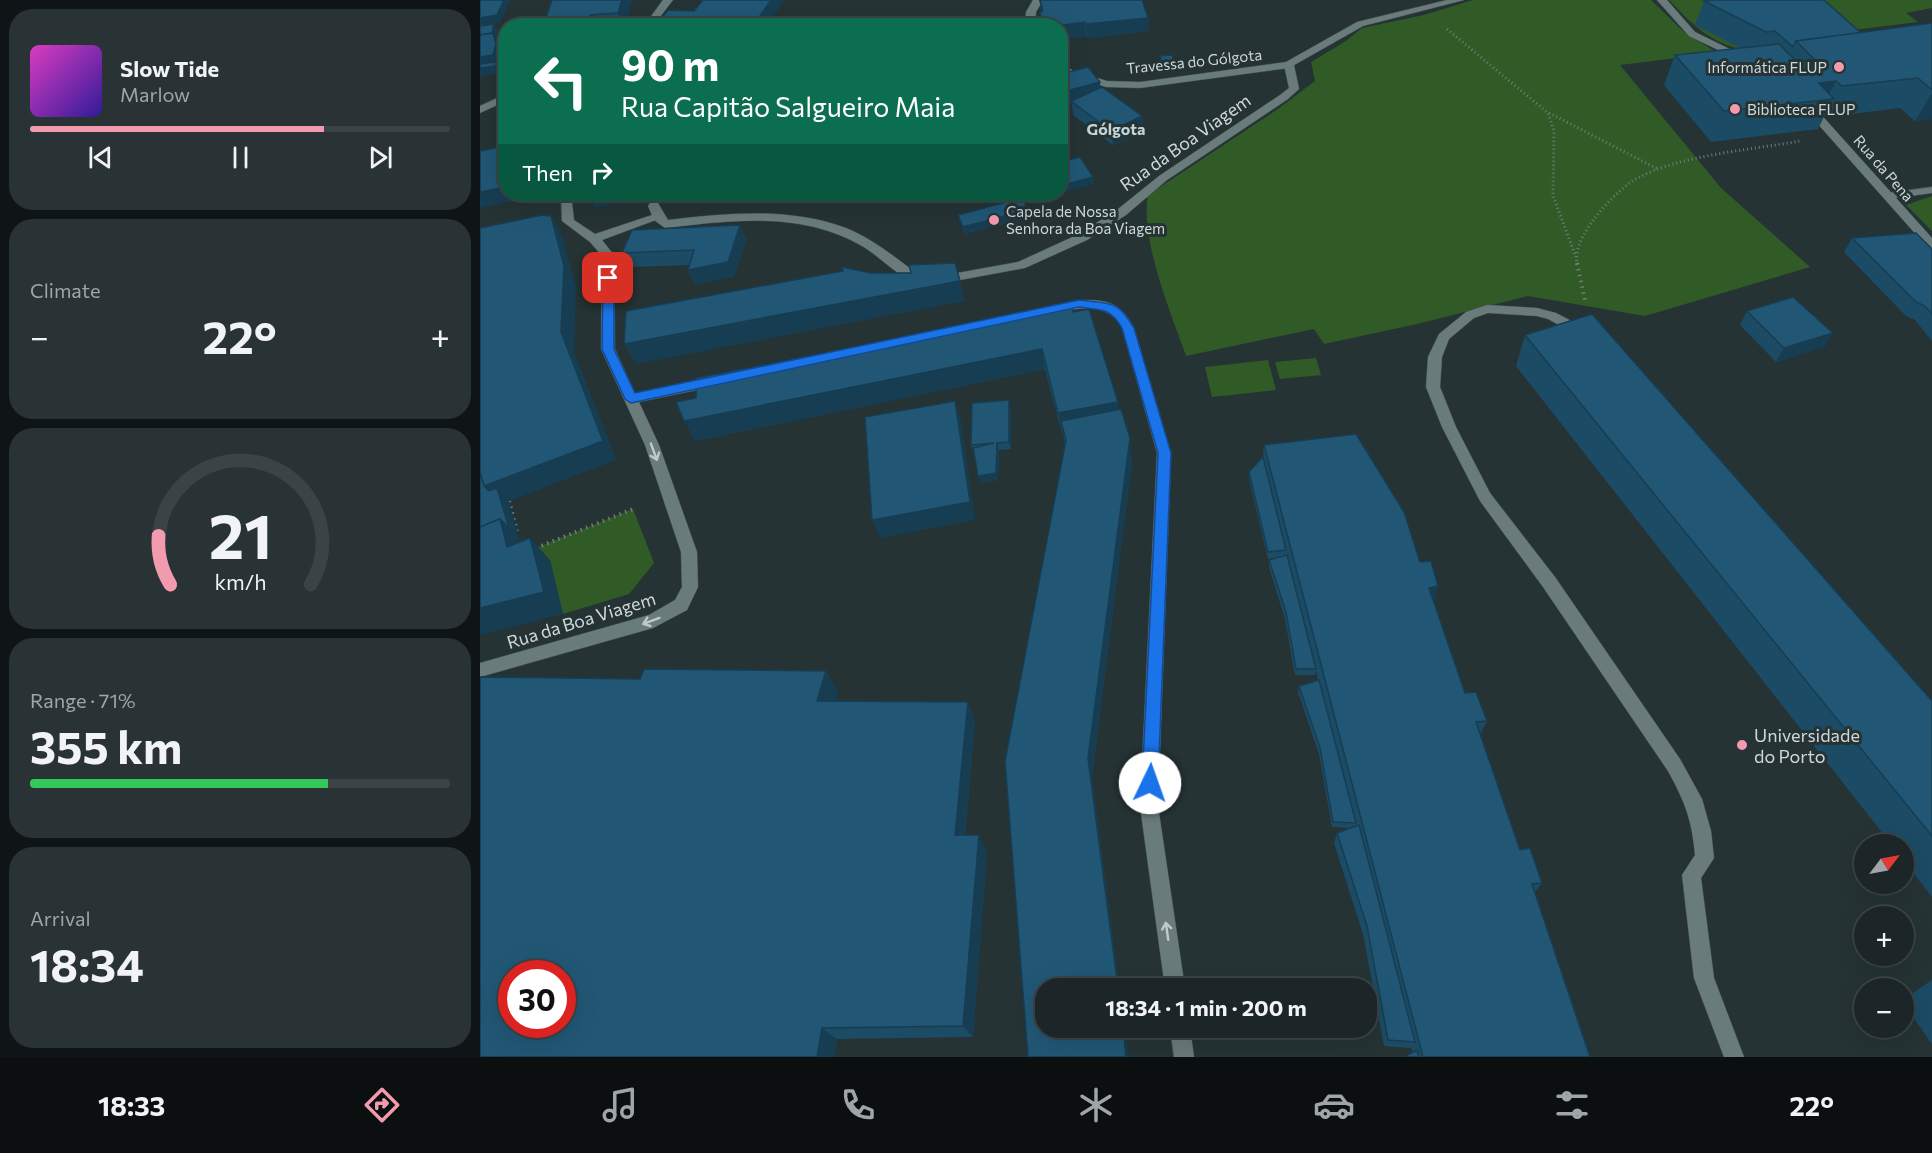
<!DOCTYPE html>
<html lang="en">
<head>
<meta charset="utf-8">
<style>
  :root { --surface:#1c2628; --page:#293234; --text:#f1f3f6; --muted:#a0a5a8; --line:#3a4345; --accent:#f29aae }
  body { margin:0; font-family:Commissioner,sans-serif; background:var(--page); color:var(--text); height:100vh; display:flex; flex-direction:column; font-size:22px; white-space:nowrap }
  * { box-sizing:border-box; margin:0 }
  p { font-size:20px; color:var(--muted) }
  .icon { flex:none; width:33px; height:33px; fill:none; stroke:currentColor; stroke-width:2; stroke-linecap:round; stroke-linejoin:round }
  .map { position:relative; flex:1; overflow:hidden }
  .panel { display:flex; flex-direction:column; gap:9px; padding:9px; background:#0f1516; width:480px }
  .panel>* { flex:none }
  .hud { position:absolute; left:18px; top:18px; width:570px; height:183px; border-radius:24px; box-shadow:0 6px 24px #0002,0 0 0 2px var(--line); background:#0b6e4f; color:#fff; overflow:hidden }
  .needle { width:39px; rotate:58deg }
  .fabs { position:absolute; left:1374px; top:834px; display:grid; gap:12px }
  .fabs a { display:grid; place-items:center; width:60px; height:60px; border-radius:50%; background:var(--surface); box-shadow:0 6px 24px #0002,0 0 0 2px var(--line); font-size:30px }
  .speed { position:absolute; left:18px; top:960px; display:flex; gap:12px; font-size:30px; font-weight:700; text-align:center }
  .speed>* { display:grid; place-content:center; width:78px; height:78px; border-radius:50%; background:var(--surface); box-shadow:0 6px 24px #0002,0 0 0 2px var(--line); line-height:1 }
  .speed .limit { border:9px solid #d22; background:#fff; color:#111 }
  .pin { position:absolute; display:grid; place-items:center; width:51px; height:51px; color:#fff; margin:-26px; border-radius:12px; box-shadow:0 3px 9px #0006 }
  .me { position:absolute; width:66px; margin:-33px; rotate:3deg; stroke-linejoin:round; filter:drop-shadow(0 0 4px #0008) }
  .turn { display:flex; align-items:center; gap:21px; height:126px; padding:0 24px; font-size:27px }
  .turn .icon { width:78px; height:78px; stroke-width:2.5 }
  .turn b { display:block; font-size:42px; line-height:51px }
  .then { display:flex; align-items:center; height:57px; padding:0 24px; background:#0003; gap:12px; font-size:22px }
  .big { font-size:45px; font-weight:700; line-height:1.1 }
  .panel .tile { flex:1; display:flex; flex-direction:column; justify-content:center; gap:9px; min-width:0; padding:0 21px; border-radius:24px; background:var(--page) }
  .panel .dial { align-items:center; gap:0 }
  .dial svg { height:156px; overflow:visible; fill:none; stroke:var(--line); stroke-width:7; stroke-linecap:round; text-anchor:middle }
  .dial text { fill:var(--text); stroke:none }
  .song { display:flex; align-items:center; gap:18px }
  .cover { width:72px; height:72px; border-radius:9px; background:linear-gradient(135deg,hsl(310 70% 55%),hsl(250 70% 35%)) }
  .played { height:6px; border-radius:3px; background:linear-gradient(90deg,var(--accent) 70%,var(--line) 70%) }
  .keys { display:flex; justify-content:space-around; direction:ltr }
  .heat { display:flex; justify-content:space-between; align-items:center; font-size:33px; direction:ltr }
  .charge { height:9px; border-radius:4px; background:linear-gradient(90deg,#34c759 71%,var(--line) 0) }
  .trip { position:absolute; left:555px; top:978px; width:342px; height:60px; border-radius:24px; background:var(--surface); box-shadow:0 6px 24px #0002,0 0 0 2px var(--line); font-weight:700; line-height:60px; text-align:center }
  .tab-bar { display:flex; height:96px; justify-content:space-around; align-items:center; background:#0b0f10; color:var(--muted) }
  .tab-bar .icon { width:42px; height:42px }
  .tab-bar .current { color:var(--accent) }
  .tab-bar b { font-size:27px; color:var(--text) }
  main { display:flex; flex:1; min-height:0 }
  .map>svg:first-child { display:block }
</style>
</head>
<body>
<main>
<section class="panel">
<div class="tile">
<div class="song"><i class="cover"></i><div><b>Slow Tide</b><p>Marlow</p></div></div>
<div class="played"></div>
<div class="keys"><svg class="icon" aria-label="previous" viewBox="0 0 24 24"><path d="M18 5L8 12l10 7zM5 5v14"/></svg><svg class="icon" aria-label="pause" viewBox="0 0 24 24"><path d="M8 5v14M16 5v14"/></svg><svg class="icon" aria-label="next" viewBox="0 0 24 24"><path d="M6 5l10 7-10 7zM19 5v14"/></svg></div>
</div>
<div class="tile"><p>Climate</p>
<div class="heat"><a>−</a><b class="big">22°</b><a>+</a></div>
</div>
<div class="tile dial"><svg viewBox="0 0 100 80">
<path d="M14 69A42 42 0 1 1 86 69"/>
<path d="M14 69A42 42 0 0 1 8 44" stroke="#f29aae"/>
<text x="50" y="56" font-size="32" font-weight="700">21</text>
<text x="50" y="72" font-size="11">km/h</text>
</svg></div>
<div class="tile"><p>Range · 71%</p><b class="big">355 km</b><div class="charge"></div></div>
<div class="tile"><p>Arrival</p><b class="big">18:34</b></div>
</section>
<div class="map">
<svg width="1452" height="1057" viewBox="0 0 1452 1057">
  <rect width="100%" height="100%" fill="#253335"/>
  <!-- green -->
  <g fill="#315b26">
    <path d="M993 0H1171L1204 32 1238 53 1140 65 1241 188 1330 267 1165 316 1048 296 937 324 844 344 834 329 706 356C691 313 660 240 668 195L798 109 835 81 831 62 866 41 882 28 944 15Z"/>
    <path d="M1189 0H1252L1263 50C1228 41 1214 26 1189 0Z"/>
    <polygon points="1326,0 1452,0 1452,8 1426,13 1438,22 1365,31"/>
    <polygon points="1452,196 1452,231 1426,205"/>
    <polygon points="836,358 841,375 800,379 795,362"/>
    <polygon points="788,360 796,390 732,397 725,367"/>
    <polygon points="153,509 174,563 149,594 83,614 70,561 43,553"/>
  </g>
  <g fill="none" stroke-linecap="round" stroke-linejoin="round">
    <!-- service casing -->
    <g stroke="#435051" stroke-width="1">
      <g id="service">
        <polygon points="1452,187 1452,193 1408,199 1402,196 1408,193"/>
        <path d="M1007 305 1057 308 1076 313 1107 329 1108 332 1102 336 1097 335 1068 319 1057 316 1008 313 994 318 969 339 962 357 960 387 976 427 1010 493 1075 577 1200 759 1222 799 1231 831 1234 858 1221 878 1234 978 1264 1057H1244L1214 978 1202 875 1215 855C1212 820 1205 802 1188 771L1063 587 1000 501 962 427 946 387 948 357 959 334 986 312Z"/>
      </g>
    </g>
    <!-- pedestrian casing -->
    <g stroke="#435051" stroke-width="1">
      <path id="pedestrian" d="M809 62 814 65 819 89 808 99 687 180 646 215 607 240 545 268 442 287C425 282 399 256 382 246 322 211 251 220 185 228L174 220 168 206 170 203H178L188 220C247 213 309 207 366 228 395 240 420 261 444 279L538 262 599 234 638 209 679 176 800 95 809 88 804 65Z"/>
    </g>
    <!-- minor casing -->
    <g stroke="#435051" stroke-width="1">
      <g id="minor">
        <polygon points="183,0 193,0 173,26 164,26"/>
        <polygon points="553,0 563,0 556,12 555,26 545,26 546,12"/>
        <polygon points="967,0 984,0 883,26 809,68 660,88 626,87 584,74 580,71 580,62 592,70 627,81 660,82 806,62 877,22"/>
        <polygon points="1177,0 1187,0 1215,32 1268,58 1259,60 1209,36"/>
        <polygon points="26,94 26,101 0,113 0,106"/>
        <polygon points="1333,109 1337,110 1452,238 1452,249 1448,248 1329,114 1328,112"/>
        <polygon points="81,194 91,194 94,220 115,234 178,213 184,217 122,240 134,255 135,349 155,393 236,376 243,381 236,386 159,402 179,445 217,552 218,587 207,610 173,628 0,677 0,663 169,615 195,600 202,587 201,552 165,445 121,349 122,256 110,242 82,221"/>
        <path d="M605 300C631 300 642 305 654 328L691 453 678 806 705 988H685L660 806 677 453 642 328C627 300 597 308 571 314L565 310 571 306Z"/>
        <polygon points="690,1028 710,1028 714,1057 694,1057"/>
      </g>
    </g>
    <!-- path-far1 -->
    <g stroke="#707c7d" stroke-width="3" stroke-dasharray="1 3" stroke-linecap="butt">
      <polyline points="967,29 1068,113 1074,131 1073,196 1096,257"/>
      <polyline points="1069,113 1178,169"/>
      <path d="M1097 265C1094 249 1105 231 1114 219 1125 205 1139 190 1154 180 1197 155 1271 150 1320 141"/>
    </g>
    <!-- path -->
    <g stroke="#707c7d" stroke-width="4" stroke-dasharray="1.5 4.5" stroke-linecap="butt">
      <polyline points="1097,263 1105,300"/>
      <polyline points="29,501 37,531"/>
      <polyline points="56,548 153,509"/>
    </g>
    <!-- service -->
    <use href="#service" fill="#6a7b7c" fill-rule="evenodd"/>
    <!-- pedestrian -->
    <use href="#pedestrian" fill="#6a7b7c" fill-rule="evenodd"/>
    <!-- minor -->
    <use href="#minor" fill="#6a7b7c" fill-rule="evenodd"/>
  </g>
  <!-- wall -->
  <g fill="#1c4b65">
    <polygon points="152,0 145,26 63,26"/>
    <polygon points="559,0 662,0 668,18 669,31 607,38 606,36 580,39 580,26 561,26 560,12 562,12"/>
    <polygon points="1224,1 1381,33 1452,23 1452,119 1435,121 1420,108 1347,117 1345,115 1338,129 1231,142 1184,85 1195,55 1260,48 1215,25"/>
    <polygon points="680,56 695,64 695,71 684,72 680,63"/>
    <polygon points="580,74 621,88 662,116 663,130 633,145 593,115 592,104 580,107"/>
    <polygon points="548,210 549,217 485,234 480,222 478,215"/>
    <polygon points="260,225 266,240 254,277 215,284 208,270 210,265 150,267 142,253"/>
    <polygon points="1372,238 1452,249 1452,341 1435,320 1426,316 1364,252"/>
    <polygon points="1267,311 1353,333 1344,347 1296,362 1260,325"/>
    <polygon points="593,312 639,410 652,462 612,777 648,1057 548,1057 585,445 583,432 582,433 565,369 215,441 216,398"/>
    <polygon points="1045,335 1452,701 1452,897 1424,861 1424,844 1411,844 1036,366"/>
    <polygon points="531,407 531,449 519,450 518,480 500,483 494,452 493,452 491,445"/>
    <polygon points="784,445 940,562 958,586 954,601 985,693 1007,721 1000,735 1040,850 1062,883 1055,892 1110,1057 924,1057 933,1053 931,1047 930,1048 904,1046 883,934 854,843 857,833 870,828 852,827 839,754 818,692 819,686 838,680 836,671 835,675 815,675 805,619 789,567 789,560 797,558 788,559 769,479 769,472 783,457"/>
    <polygon points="358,692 355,701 495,722 485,835 507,852 493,1037 357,1039 354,1057 0,1057"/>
    <polygon points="1452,980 1452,1044 1424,1004 1424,999"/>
  </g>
  <!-- shaded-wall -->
  <g fill="#173d52">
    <polygon points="24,0 30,0 21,22 0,26 0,18"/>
    <polygon points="142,0 152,0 145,26 138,13"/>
    <polygon points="291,0 304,0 287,26 273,26"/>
    <polygon points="110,15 115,26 107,26"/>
    <polygon points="668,18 669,31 607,38 606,24"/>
    <polygon points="605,22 606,36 580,39 580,26"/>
    <polygon points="14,24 18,31 16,39 21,47 23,58 20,73 1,76 0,78 0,57 12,33"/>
    <polygon points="695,64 695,71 684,72 683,65"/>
    <polygon points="1356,81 1346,100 1339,83"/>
    <polygon points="620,82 621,96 591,101 592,104 580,107 580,93"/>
    <polygon points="1452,93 1452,119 1435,121"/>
    <polygon points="662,116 663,130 633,145 631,131"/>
    <polygon points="589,145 590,152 580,155 580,147"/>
    <polygon points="613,177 614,184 563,198 562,194 580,194 580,186"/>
    <polygon points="26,187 26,194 58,194 58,196 0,208 0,192"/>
    <polygon points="107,194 179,194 115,208"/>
    <polygon points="548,210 549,217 485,234 483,227"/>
    <polygon points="71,216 82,236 96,286 94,351 136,460 29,501 40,542 27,547 20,519 20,505 4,486 81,332"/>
    <polygon points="260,225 266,240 254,277 215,284 208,270"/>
    <polygon points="480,281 485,301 156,364 144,344"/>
    <polygon points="1353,333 1344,347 1296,362 1304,348"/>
    <polygon points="562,349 565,369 215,441 204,421"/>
    <polygon points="529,400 531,407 531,449 529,442"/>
    <polygon points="475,401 481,421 495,520 400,538 392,520"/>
    <polygon points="638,402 640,421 581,421 583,432 582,433 578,413"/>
    <polygon points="650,438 652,462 612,777 639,988 638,988 608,758"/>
    <polygon points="517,443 519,450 518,480 500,483 498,476"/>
    <polygon points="50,538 70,560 83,614 0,635 0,608"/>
    <polygon points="958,586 953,604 949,588"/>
    <polygon points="346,671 358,692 350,721 337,701"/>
    <polygon points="488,702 495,722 483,852 475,835"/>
    <polygon points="499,835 507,852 493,1037 483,1026"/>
    <polygon points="342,1028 357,1039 354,1057 337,1057"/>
    <polygon points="643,1028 644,1028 648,1057 646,1057"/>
  </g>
  <!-- building -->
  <g fill="#215775" stroke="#173d52" stroke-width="1.5" fill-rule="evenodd">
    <polygon points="0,0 24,0 17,15 0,18"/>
    <polygon points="72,0 142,0 138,13 110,15 107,26 63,26"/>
    <polygon points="223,0 291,0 273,26 175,26 188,10 214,11"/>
    <polygon points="560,0 662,0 668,18 606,24 605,22 576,26 563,26 560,12 563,11"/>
    <polygon points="1234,0 1344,0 1381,33 1316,41 1313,47 1295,31 1286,32 1224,1"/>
    <polygon points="1452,23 1452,90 1438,78 1362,86 1356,81 1339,83 1354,99 1244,111 1195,55 1299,44 1317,62 1335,60 1316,41"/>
    <polygon points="14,24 12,33 0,35 0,26"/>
    <polygon points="13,33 16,44 13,55 0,57 0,35"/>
    <polygon points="692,55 695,64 683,65 680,56"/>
    <polygon points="16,62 16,66 0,68 0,64"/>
    <polygon points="608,67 620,82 580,93 580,74"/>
    <polygon points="622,87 662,116 631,131 591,101"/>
    <polygon points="580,137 589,145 580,147"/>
    <polygon points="26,146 26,187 0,192 0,151"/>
    <polygon points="600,157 613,177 580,186 580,162"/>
    <polygon points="542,198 548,210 483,227 478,215"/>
    <polygon points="62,215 71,216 84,266 81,332 123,441 4,486 0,472 0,228"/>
    <polygon points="260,225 248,262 208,270 214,250 142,253 152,230"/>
    <polygon points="1436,233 1452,249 1452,314 1445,306 1436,302 1372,238"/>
    <polygon points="475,263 480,281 144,344 146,311 363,271 362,267 391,273 431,273 429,265"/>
    <polygon points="1313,297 1353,333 1304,348 1267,311"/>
    <polygon points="591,305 593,312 609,309 638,402 578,413 562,349 204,421 196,402 216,398 216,378"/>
    <polygon points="1112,314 1452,701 1452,836 1045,335"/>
    <polygon points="529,400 529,442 517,443 516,473 498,476 493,448 514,443 491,445 492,403"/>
    <polygon points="475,401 490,502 392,520 385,417"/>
    <polygon points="641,409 650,438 608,758 638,988 566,988 566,1028 643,1028 646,1057 548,1057 525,761 586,440 581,421"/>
    <polygon points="876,434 924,512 940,562 951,561 958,586 949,588 985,693 996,692 1007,721 996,722 1040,850 1050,848 1062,883 1052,884 1110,1057 943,1057 784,445"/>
    <polygon points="783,457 806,550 788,552 769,472"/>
    <polygon points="0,472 4,486 9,491 17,488 29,528 20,519 0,527"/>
    <polygon points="20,519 27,547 50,538 64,592 0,608 0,527"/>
    <polygon points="807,555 836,669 816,669 806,612 789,560"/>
    <path d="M164 669 346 671 337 701 488 702 475 835H499L483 1026 342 1028 337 1057H0V677L160 679ZM32 974H82V1024H32Z"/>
    <polygon points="839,680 876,823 853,822 840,748 819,686"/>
    <polygon points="879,825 935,1042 908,1040 887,926 857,833"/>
    <polygon points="937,1050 939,1057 924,1057"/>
  </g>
  <!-- one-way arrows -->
  <defs><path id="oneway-shaft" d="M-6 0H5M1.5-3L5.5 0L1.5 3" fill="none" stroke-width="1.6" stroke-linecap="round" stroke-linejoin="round" transform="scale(1.5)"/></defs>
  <g stroke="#c0cacb">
    <use href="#oneway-shaft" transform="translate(174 452) rotate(70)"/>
    <use href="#oneway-shaft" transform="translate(171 621) rotate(160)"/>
    <use href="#oneway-shaft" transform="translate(687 931) rotate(-98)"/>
  </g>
  <!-- route -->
  <path fill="#1a73e8" stroke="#114b97" stroke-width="1.5" d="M128 274 134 278V349L155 393 599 300C630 304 637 299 654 328L691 453 678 783 676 788 670 790 665 788 662 783 678 453 642 328C630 307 621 310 599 307L151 403 145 399 122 349 123 278Z"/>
  <!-- markers -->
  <g fill="#f29aae" stroke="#253335" stroke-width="2">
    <circle cx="1359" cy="67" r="6"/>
    <circle cx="1255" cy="109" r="6"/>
    <circle cx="514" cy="220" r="6"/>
    <circle cx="1262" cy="745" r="6"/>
  </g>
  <g text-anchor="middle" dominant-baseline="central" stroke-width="6" stroke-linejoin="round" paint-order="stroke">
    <!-- far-street labels -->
    <g font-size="15" fill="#cfd8d9" stroke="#253335">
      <text transform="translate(714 61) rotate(-6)">Travessa do Gólgota</text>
      <text transform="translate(1404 168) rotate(49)">Rua da Pena</text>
    </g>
    <!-- far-poi labels -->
    <g font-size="15" fill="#cfd8d9" stroke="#253335" text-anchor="start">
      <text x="1347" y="67" text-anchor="end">Informática FLUP</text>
      <text x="1267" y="109">Biblioteca FLUP</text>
      <text x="526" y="211">Capela de Nossa<tspan x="526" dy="17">Senhora da Boa Viagem</tspan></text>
    </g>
    <!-- far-neighbourhood labels -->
    <g font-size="16" font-weight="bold" fill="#c2d4d6" stroke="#253335">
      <text x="636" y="128">Gólgota</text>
    </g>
    <!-- street labels -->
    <g font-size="18" fill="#cfd8d9" stroke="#253335">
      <text transform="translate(705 142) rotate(-35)">Rua da Boa Viagem</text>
      <text transform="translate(101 620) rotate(-17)">Rua da Boa Viagem</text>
    </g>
    <!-- poi labels -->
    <g font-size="18" fill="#cfd8d9" stroke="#253335" text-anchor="start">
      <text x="1274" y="735">Universidade<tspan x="1274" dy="21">do Porto</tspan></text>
    </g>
  </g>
</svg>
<div class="fabs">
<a><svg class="needle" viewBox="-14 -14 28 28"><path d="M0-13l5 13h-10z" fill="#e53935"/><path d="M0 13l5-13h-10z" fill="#a0a5a8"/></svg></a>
<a>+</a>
<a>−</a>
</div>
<div class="speed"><div class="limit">30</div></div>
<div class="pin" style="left:128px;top:278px;background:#d93025"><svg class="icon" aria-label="arrive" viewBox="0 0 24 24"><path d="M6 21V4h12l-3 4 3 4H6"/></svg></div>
<svg class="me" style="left:670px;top:783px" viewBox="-20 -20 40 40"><circle r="19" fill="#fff"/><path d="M0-13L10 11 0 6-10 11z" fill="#1a73e8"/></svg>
<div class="trip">18:34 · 1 min · 200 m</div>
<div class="hud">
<div class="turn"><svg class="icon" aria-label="left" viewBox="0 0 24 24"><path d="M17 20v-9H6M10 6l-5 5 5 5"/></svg><div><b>90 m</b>Rua Capitão Salgueiro Maia</div></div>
<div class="then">Then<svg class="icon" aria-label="right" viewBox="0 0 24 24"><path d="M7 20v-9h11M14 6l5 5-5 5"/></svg></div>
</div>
</div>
</main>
<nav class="tab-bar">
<b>18:33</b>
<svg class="icon current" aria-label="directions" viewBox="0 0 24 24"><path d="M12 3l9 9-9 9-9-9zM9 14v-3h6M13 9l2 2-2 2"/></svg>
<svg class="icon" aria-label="music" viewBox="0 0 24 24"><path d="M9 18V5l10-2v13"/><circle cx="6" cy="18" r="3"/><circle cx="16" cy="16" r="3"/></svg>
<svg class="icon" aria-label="phone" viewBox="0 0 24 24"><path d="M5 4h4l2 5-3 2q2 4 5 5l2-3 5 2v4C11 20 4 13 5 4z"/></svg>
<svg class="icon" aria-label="climate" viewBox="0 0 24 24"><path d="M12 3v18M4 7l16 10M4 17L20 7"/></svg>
<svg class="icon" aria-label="car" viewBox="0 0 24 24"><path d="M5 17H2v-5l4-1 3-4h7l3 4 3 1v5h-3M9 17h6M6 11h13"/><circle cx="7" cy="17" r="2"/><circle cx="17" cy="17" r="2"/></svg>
<svg class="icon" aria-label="filters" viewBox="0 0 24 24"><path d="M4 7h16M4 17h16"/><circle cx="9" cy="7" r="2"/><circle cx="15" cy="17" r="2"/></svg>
<b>22°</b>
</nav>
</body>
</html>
